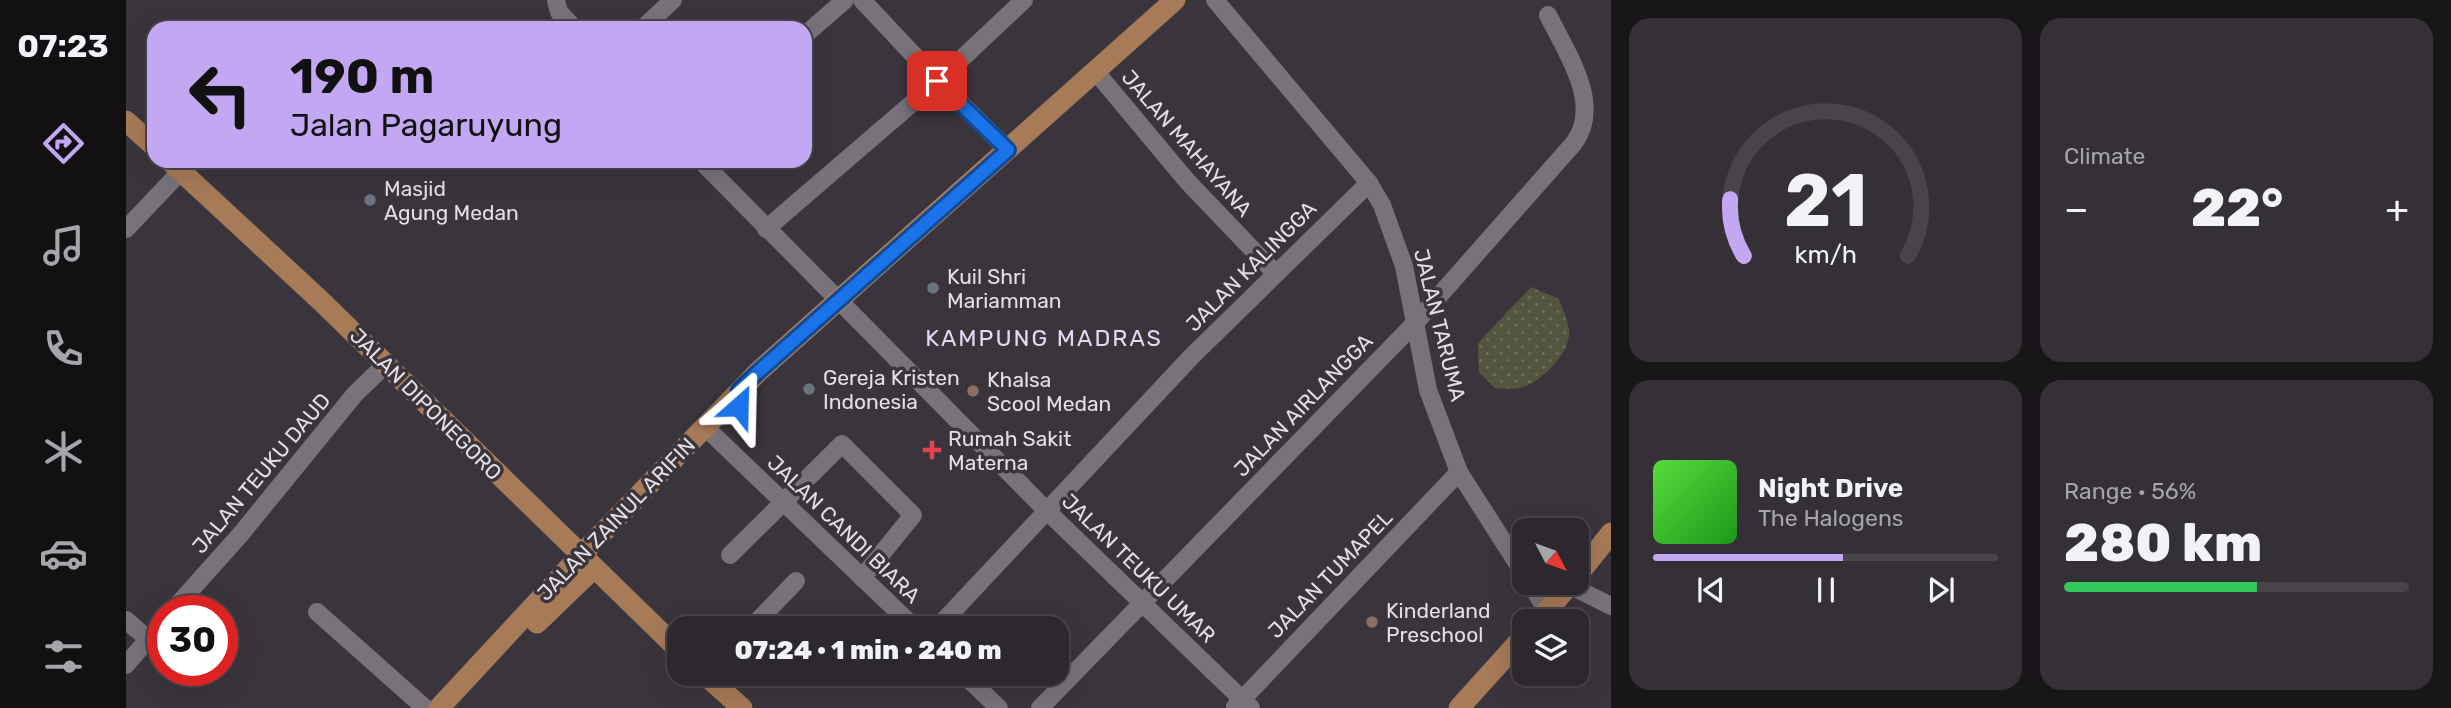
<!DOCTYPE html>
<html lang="en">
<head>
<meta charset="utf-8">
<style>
  :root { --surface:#2c282d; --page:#343035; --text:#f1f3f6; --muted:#a6a6aa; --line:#484449; --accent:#c3a7f2 }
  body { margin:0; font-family:Rubik,sans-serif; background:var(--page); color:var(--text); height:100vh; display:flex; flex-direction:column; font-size:26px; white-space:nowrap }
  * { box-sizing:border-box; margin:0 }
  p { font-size:23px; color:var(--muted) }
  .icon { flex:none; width:38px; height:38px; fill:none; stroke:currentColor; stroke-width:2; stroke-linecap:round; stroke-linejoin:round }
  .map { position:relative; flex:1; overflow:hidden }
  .panel { display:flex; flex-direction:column; gap:18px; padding:18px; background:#181619; width:840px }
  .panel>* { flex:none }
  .banner { position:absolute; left:21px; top:21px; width:665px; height:147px; border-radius:21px; box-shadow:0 7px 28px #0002,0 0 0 2px var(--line); background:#c3a7f2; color:#111; overflow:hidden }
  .needle { width:46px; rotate:131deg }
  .controls { position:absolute; left:1386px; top:518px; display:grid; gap:14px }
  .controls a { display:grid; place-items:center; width:77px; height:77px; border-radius:14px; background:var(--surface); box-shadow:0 7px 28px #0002,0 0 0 2px var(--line); font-size:35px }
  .speed { position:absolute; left:21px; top:595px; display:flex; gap:14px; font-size:35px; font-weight:700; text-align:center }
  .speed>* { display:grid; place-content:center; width:91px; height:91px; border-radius:50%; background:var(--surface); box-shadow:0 7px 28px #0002,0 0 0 2px var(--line); line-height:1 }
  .speed .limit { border:10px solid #d22; background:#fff; color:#111 }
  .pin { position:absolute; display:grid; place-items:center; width:60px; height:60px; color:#fff; margin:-30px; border-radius:14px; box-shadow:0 4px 10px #0006 }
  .me { position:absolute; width:77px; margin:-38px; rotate:25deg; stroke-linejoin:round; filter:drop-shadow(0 0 5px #0008) }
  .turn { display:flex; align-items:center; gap:24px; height:147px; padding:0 28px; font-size:32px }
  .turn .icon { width:91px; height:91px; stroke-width:2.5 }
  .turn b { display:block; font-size:49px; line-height:60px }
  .big { font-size:52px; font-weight:800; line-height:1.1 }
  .panel .widget { flex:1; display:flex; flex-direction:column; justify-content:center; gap:10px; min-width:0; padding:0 24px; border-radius:21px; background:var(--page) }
  .panel .dial { align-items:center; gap:0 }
  .dial svg { height:182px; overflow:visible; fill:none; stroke:var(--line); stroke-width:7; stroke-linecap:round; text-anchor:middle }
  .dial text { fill:var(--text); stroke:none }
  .song { display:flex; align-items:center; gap:21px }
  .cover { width:84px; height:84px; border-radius:10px; background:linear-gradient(135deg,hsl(110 70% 55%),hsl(120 70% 35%)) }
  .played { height:7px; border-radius:4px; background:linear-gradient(90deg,var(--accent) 55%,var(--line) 55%) }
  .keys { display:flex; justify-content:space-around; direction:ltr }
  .heat { display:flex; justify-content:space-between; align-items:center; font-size:38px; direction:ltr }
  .charge { height:10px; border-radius:5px; background:linear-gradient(90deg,#34c759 56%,var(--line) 0) }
  .panel .tiles { flex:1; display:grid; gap:18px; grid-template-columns:repeat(2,1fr) }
  .trip { position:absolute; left:541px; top:616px; width:402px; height:70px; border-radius:21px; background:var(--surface); box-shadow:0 7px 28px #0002,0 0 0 2px var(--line); font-weight:800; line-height:70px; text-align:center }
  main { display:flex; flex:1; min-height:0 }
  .tab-bar { display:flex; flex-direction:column; width:126px; justify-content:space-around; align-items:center; background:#121012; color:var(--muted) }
  .tab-bar .icon { width:49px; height:49px }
  .tab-bar .active { color:var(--accent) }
  .tab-bar b { font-size:32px; color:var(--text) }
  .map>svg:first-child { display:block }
</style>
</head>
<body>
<main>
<nav class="tab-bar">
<b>07:23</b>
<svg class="icon active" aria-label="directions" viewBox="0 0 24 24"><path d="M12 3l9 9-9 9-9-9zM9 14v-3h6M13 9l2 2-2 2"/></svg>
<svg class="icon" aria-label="music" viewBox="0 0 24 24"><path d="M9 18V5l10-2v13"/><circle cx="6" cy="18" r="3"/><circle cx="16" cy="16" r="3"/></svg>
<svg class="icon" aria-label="phone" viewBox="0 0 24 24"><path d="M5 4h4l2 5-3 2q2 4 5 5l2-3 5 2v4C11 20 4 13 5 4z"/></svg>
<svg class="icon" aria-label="climate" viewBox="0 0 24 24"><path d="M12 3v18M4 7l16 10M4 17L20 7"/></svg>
<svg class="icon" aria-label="car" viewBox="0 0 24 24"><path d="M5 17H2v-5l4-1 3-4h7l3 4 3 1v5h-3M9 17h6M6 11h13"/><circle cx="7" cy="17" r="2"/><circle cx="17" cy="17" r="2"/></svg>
<svg class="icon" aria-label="filters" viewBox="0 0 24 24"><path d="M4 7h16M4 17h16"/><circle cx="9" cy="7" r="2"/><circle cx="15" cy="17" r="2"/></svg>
</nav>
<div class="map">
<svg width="1485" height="708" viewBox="0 0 1485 708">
  <defs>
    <pattern id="park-dots" width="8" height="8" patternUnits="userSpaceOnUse" patternTransform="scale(1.75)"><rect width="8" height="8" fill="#54553e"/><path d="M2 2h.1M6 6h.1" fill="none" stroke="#6c6d5a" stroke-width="1.8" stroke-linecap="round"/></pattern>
  </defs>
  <rect width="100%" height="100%" fill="#3a353c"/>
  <!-- park -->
  <path fill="url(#park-dots)" d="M1405 287 1433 299C1436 309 1442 320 1443 330 1445 350 1422 374 1406 383 1395 390 1381 389 1369 388L1353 372 1352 343Z"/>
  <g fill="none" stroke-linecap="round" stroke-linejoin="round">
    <!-- minor -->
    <g stroke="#78727a" stroke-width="18">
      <polyline points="430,0 433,12 448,28"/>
      <polyline points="736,0 812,81 882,150"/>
      <polyline points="1089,0 1243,183 1256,205 1278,266 1302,390 1333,472 1398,574"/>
      <polyline points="517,28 547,0"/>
      <polyline points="679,35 719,0"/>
      <polyline points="970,72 1061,181 1149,273"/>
      <polyline points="575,161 921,511 1125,708"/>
      <polyline points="0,229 55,171"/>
      <polyline points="640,229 812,81 898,0"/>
      <polyline points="578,426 789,628"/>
      <polyline points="604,555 716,444 787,515 736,578"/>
      <polyline points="1404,583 1421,611"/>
      <polyline points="1443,585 1485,606"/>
      <polyline points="46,611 114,535 229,394 259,365"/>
      <polyline points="191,612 299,708"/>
      <polyline points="0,620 22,639"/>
      <polyline points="625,628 670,581"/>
      <polyline points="811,628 1066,356 1243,183"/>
      <polyline points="0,665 37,622"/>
      <polyline points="837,674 873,708"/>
      <polyline points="1109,707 1333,472"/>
      <path d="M914 708 1290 322 1448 143C1477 104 1440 52 1422 15"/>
    </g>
    <!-- major -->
    <g stroke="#a77a58" stroke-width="21">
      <polyline points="0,121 28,146"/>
      <polyline points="44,161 195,301 553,650"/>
      <polyline points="1451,576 1485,533"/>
      <polyline points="1412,621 1445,583"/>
      <polyline points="411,623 467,569"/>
      <polyline points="578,674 616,708"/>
      <polyline points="313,708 454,556 632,372 1049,0"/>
      <polyline points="1333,708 1398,636"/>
    </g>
  </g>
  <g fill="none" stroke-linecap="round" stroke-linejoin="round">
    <!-- route casing -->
    <g stroke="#114b97" stroke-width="18">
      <polyline id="route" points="613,406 613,390 632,372 882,150 811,81"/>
    </g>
    <!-- route -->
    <use href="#route" stroke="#1a73e8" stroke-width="12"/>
  </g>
  <!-- markers -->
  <g fill="#6b7280" stroke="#3a353c" stroke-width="2.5">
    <circle cx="244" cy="200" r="7"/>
    <circle cx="807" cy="288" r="7"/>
    <circle cx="683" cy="389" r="7"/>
  </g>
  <g fill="#8d6e63" stroke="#3a353c" stroke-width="2.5">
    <circle cx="847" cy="391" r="7"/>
    <circle cx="1246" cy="622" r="7"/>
  </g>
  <path fill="#e0444e" stroke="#3a353c" stroke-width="2.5" d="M802.5 439.5h7v7h7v7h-7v7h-7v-7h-7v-7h7z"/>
  <g text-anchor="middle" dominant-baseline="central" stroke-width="7" stroke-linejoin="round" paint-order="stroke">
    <!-- street labels -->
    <g font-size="21" fill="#e3dfe4" stroke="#3a353c">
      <text transform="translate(1061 143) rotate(49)">JALAN MAHAYANA</text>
      <text transform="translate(1125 266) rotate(-45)">JALAN KALINGGA</text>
      <text transform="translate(1314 325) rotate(76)">JALAN TARUMA</text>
      <text transform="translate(300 404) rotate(45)">JALAN DIPONEGORO</text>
      <text transform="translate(1177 405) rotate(-46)">JALAN AIRLANGGA</text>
      <text transform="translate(135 473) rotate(-50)">JALAN TEUKU DAUD</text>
      <text transform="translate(490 519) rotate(-46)">JALAN ZAINUL ARIFIN</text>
      <text transform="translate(718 529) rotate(44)">JALAN CANDI BIARA</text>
      <text transform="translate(1013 568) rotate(44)">JALAN TEUKU UMAR</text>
      <text transform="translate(1204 574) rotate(-46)">JALAN TUMAPEL</text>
    </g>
    <!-- poi labels -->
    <g font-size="21" fill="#e3dfe4" stroke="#3a353c" text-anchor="start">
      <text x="258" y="188">Masjid<tspan x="258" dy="24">Agung Medan</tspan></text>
      <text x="821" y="276">Kuil Shri<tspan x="821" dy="24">Mariamman</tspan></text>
      <text x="697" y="377">Gereja Kristen<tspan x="697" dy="24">Indonesia</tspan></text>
      <text x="861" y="379">Khalsa<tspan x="861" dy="24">Scool Medan</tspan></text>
      <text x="822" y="438">Rumah Sakit<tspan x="822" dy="24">Materna</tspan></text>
      <text x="1260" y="610">Kinderland<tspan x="1260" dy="24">Preschool</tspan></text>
    </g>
    <!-- neighbourhood labels -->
    <g font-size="23" letter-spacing="2" fill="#e2d9f5" stroke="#3a353c">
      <text x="918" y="338">KAMPUNG MADRAS</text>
    </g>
  </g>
</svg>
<div class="controls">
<a><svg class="needle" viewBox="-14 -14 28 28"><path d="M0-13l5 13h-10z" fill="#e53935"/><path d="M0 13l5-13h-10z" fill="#a6a6aa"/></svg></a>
<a><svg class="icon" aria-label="layers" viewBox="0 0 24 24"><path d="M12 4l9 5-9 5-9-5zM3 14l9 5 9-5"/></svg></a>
</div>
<div class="speed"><div class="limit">30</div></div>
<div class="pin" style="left:811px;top:81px;background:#d93025"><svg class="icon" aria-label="arrive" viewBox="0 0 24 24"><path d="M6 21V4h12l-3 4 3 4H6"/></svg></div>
<svg class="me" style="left:613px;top:406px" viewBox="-20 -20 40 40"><path d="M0-17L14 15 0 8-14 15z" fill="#1a73e8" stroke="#fff" stroke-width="4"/></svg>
<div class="trip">07:24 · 1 min · 240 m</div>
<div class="banner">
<div class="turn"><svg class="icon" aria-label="left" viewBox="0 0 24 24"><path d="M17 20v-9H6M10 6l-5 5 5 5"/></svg><div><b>190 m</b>Jalan Pagaruyung</div></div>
</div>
</div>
<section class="panel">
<div class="tiles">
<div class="widget dial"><svg viewBox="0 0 100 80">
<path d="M14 69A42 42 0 1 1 86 69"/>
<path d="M14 69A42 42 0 0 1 8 44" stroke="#c3a7f2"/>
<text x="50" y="56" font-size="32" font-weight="700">21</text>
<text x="50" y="72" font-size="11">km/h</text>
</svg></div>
<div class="widget"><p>Climate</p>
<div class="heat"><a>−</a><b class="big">22°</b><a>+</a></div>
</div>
<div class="widget">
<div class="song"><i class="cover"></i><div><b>Night Drive</b><p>The Halogens</p></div></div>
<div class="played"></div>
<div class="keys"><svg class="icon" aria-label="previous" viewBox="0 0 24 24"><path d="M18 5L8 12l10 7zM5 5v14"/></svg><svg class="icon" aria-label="pause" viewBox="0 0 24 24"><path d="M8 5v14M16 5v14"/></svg><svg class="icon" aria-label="next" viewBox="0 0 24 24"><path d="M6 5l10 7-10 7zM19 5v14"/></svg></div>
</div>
<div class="widget"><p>Range · 56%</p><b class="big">280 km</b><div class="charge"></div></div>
</div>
</section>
</main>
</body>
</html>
